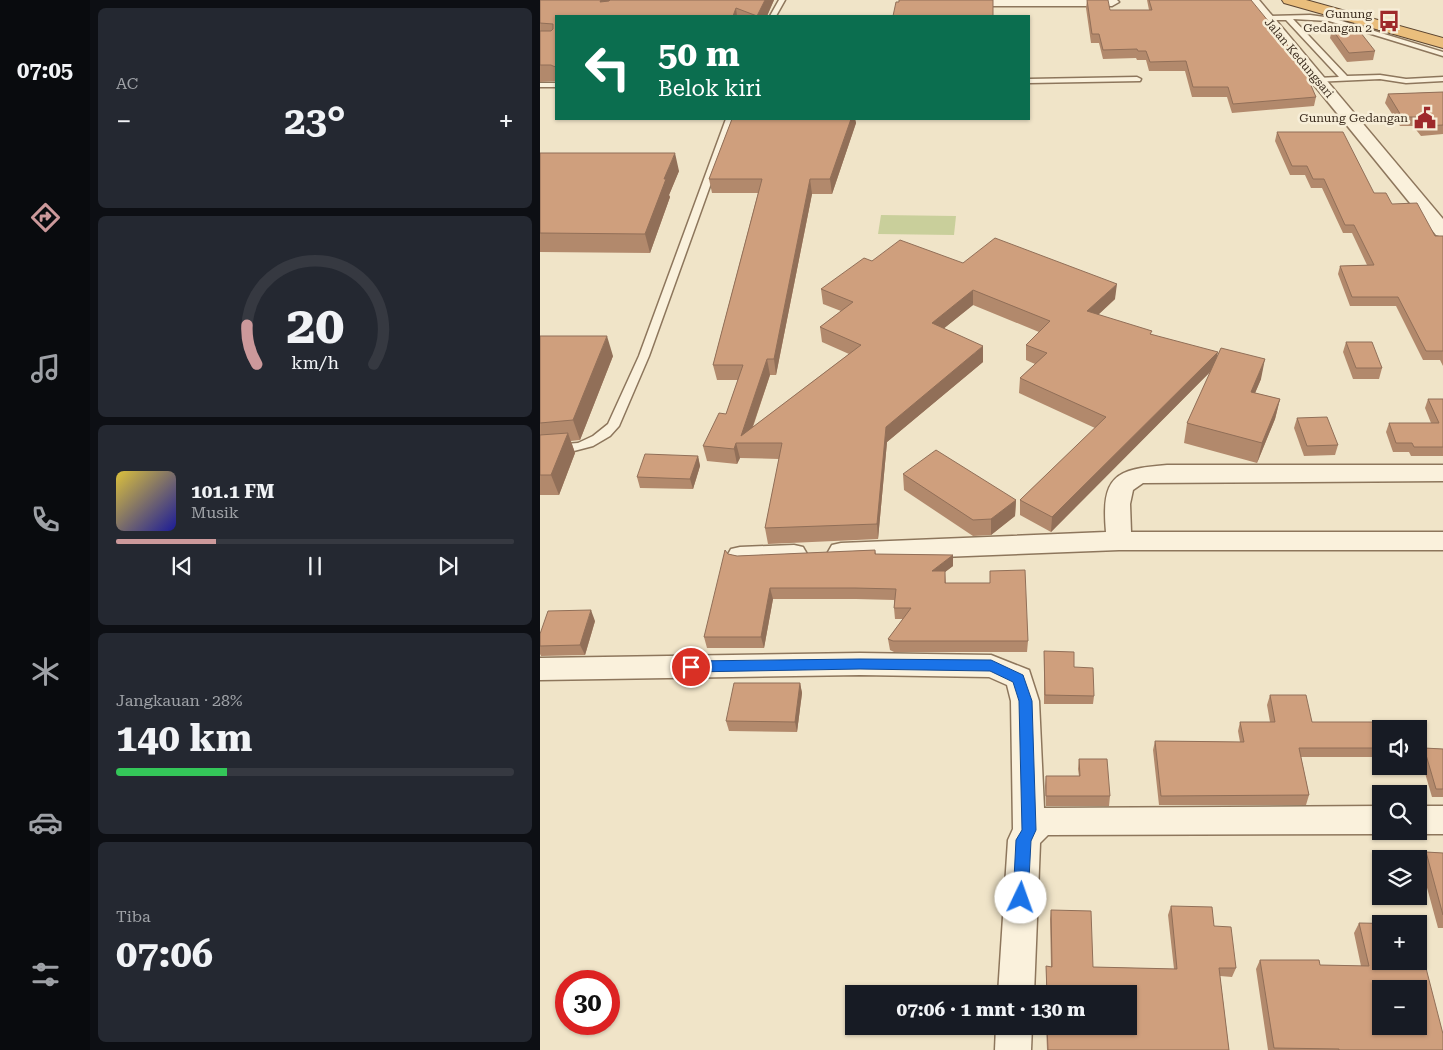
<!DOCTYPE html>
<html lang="id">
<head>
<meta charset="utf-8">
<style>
  :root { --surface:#171b24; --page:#242831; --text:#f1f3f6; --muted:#9ea1a6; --line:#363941; --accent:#cc999b }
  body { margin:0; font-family:"Roboto Serif",serif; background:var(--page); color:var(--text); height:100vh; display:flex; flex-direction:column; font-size:19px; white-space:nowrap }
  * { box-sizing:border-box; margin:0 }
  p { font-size:16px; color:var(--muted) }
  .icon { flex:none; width:28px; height:28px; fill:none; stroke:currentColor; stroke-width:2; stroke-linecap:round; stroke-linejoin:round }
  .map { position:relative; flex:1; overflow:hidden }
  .panel { display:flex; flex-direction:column; gap:8px; padding:8px; background:#0d0f14; width:450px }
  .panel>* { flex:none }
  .banner { position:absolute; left:15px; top:15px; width:475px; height:105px; border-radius:0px; box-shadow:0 1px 4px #0004; background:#0b6e4f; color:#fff; overflow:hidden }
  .tools { position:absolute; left:832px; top:720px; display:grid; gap:10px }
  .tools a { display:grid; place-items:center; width:55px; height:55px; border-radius:0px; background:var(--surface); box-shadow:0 1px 4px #0004; font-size:25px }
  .speed { position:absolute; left:15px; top:970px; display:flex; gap:10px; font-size:25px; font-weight:700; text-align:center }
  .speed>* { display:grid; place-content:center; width:65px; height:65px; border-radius:50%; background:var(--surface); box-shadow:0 1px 4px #0004; line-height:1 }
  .speed .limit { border:8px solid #d22; background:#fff; color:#111 }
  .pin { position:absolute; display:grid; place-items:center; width:42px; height:42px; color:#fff; margin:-21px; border:2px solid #fff; border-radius:50%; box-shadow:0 1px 5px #0007 }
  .me { position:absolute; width:55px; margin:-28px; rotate:3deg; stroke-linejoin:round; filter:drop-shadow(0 0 4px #0008) }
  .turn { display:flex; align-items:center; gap:18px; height:105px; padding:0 20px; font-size:22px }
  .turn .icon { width:65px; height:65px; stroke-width:2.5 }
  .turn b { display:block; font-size:35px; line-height:42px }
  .big { font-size:38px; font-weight:700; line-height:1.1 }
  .panel .card { flex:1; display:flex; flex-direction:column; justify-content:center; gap:8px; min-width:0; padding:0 18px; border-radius:8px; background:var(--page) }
  .panel .dial { align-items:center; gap:0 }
  .dial svg { height:130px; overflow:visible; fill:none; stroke:var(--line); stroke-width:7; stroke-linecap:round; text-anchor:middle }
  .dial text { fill:var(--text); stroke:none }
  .song { display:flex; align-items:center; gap:15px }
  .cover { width:60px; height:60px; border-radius:8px; background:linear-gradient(135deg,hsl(50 70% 55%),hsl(240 70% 35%)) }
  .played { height:5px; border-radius:2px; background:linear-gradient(90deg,var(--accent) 25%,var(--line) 25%) }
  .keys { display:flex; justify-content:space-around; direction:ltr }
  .heat { display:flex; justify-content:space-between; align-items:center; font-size:28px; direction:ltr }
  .charge { height:8px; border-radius:4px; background:linear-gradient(90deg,#34c759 28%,var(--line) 0) }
  .trip { position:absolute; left:305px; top:985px; width:292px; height:50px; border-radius:0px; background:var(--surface); box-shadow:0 1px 4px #0004; font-weight:700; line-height:50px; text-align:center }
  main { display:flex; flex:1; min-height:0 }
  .tabs { display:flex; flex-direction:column; width:90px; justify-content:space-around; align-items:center; background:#090b0e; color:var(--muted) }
  .tabs .icon { width:35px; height:35px }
  .tabs .on { color:var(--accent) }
  .tabs b { font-size:22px; color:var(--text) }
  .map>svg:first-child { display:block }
</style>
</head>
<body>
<main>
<nav class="tabs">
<b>07:05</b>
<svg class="icon on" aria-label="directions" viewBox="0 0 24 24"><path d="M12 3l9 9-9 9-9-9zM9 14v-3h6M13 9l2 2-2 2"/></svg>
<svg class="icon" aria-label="music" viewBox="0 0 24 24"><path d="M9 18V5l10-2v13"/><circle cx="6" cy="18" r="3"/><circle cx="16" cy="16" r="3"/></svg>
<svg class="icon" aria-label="phone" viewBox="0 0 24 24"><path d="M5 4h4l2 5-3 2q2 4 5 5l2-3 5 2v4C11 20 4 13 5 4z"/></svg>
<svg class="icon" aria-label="climate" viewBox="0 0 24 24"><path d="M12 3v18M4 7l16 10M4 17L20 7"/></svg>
<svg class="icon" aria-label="car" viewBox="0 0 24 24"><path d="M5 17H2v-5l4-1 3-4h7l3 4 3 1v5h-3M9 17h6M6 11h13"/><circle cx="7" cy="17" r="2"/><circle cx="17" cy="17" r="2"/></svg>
<svg class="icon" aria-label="filters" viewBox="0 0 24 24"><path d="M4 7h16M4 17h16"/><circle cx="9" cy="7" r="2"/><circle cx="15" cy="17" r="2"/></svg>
</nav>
<section class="panel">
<div class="card"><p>AC</p>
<div class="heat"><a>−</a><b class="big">23°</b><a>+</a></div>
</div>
<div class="card dial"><svg viewBox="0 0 100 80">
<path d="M14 69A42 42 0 1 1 86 69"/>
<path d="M14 69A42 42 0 0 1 8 45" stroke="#cc999b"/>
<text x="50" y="56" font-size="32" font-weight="700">20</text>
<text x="50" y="72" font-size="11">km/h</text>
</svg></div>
<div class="card">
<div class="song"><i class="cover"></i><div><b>101.1 FM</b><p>Musik</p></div></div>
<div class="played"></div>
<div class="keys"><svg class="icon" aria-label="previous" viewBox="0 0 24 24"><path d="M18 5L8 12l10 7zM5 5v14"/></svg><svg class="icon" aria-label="pause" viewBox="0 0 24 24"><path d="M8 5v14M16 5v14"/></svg><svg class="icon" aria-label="next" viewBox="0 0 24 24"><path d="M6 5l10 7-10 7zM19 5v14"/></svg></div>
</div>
<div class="card"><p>Jangkauan · 28%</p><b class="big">140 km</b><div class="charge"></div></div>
<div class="card"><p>Tiba</p><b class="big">07:06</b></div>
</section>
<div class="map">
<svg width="903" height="1050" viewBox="0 0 903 1050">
  <rect width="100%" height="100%" fill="#f0e4c8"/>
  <!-- green -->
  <polygon fill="#c9cf9b" points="341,215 416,216 414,235 338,234"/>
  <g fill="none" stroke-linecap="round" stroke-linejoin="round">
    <!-- service casing -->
    <g stroke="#8d765c" stroke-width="3">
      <g id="service">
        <polygon points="239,0 245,0 236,16 230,16"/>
        <polygon points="770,15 792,18 903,52 903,56 789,21 753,19 807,76 840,75 866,79 903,77 903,81 866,83 840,79 774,82 774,78 777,78 799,77 746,20 727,20 724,18 727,16"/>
        <polygon points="597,77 601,79 600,81 489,83 489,79"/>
        <rect x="0" y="83" width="16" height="4"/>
        <polygon points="186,119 194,119 109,356 79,426 70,436 53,446 30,452 0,454 0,446 38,443 53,436 68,424 99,356"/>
      </g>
    </g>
    <!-- minor casing -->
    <g stroke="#8d765c" stroke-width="3">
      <g id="minor">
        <polygon points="395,0 577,0 579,2 572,6 412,6 397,3"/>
        <polygon points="705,0 719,0 903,219 903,237 896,235"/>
        <path d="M627 465H903V481L603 483 593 490 590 504 591 532H903V550H579L301 561 292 559 288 552 292 545 301 543 566 532C561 476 575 469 627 465Z"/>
        <path d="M254 545 263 547 267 554 263 561C245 566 209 568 191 563L187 556 191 549 200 547Z"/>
        <polygon points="320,653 451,655 489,670 499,701 504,808 841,806 841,831 849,831 841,834 508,835 500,843 494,994 458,994 468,840 473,829 471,701 467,685 449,677 320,675 0,680 0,658"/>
        <polygon points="879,806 903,806 903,834 879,834 871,831 879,831"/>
        <polygon points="456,1026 492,1026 491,1050 455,1050"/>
      </g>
    </g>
    <!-- trunk casing -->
    <g stroke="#5b4430" stroke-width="2">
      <polygon id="trunk" points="742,0 766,0 903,38 903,48 744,3"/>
    </g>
    <!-- service -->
    <use href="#service" fill="#faf1dc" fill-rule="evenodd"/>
    <!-- minor -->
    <use href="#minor" fill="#faf1dc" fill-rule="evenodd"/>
    <!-- trunk -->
    <use href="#trunk" fill="#eabe7c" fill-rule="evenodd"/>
  </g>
  <!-- wall -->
  <g fill="#b2896c">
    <polygon points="0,0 234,0 227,16 16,16 16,81 0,82"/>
    <polygon points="547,0 570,10 609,10 607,0 711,0 776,97 774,106 692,113 687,97 652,97 645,71 609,71 606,60 597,60 596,58 563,59 559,43 551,43 546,8"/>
    <polygon points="792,29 835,51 833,60 807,62 790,38"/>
    <polygon points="903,92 903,134 881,136 873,126 860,126 845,103 848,94"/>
    <polygon points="192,119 315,119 316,123 292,194 272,194 236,375 230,375 213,427 309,354 282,342 280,327 301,311 283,304 281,289 332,261 423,263 575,299 558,315 677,358 721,379 715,393 740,399 735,419 717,463 644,443 647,423 671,371 511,532 480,515 480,500 555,428 479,393 480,378 495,364 486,360 486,345 499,332 433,305 404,328 443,362 347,442 338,539 228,544 225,528 239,459 200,458 197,464 167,461 163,446 186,414 198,380 177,380 173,365 218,193 172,193 169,179"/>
    <polygon points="737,132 852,204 895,236 903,236 903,366 900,360 883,360 856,306 810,306 798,274 800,266 827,265 812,233 803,233 782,188 771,188 765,175 750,175 735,141"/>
    <polygon points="0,153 139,171 129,195 130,197 110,253 0,252"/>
    <polygon points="0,336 73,356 40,440 31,441 35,453 19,495 0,495"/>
    <polygon points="806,342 842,368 839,379 813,379 803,352"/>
    <polygon points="888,399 903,399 903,456 871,456 869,452 853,452 846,432 849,423 891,423 885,408"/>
    <polygon points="757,418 798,445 795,455 764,456 754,428"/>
    <polygon points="158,456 160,466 153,489 100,488 97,477"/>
    <polygon points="363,474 476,500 475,516 451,535 433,536 364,490"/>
    <polygon points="335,550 336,554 413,555 413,566 405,572 406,583 488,641 487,652 354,652 350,650 348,639 363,619 355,619 354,608 354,600 316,599 233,599 224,648 167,648 164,637 188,554 197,556"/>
    <polygon points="55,621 45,655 1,656 0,654 0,634"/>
    <polygon points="504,651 534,667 554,696 553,704 504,704"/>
    <polygon points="260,683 262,693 257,732 189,731 186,721"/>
    <polygon points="730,695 772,722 841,729 841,757 761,757 769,795 766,805 619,805 613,750 615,741 700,742 698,731 700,722 730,722 727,705"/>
    <polygon points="884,748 903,749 903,797 892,797 880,756"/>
    <polygon points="539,759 570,796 569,806 506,806 505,786 506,776 539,776 538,769"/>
    <polygon points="886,852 903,853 903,928 898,928 880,862"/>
    <polygon points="631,906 674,926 696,968 692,977 680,976 689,1050 507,1050 506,1026 589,1026 589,994 506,994 506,966 511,967 510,919 511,910 553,967 634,969 628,915"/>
    <polygon points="819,923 903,1050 728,1050 716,969 720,960 780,965 821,966 814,933"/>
  </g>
  <!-- shaded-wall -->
  <g fill="#916f58">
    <polygon points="61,0 71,0 64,16 60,2"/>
    <polygon points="225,0 234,0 227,16 217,16"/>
    <polygon points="196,8 197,16 193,16"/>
    <polygon points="311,119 315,119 316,123 292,194 290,179"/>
    <polygon points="135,153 139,171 129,195 130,197 110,253 105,234 124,179"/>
    <polygon points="270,179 272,194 236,375 234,359"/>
    <polygon points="577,284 575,299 546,326 547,311"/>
    <polygon points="433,290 433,305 392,338 392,323"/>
    <polygon points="67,336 73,356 40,440 33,420"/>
    <polygon points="443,346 443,362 347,442 338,539 337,524 346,427"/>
    <polygon points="678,352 675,367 511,532 512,517"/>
    <polygon points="227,359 230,375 207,443 201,436"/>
    <polygon points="725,359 721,379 707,412 711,392"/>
    <polygon points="740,399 735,419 717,463 722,443"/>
    <polygon points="28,433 35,453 19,495 11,475"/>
    <polygon points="196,443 200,458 197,464 194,449"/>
    <polygon points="158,456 160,466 153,489 150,479"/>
    <polygon points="476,500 475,516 451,535 451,519"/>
    <polygon points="413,555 413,566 405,572 405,594 392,571"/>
    <polygon points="230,588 233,599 224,648 221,637"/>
    <polygon points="51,610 55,621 45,655 40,645"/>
    <polygon points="260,683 262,693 257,732 255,722"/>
  </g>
  <!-- building -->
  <g fill="#cf9f7d" stroke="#916f58" fill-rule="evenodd">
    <polygon points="0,0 61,0 60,2 69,1 70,0 225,0 217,16 196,8 193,16 16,16 16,67 13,66 11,65 0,65 0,31 11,31 13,29 13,24 0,23"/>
    <polygon points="359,0 453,0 453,16 353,16 356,2 359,2"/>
    <polygon points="547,0 568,0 570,10 612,10 609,0 711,0 747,44 766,74 776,97 693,104 688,87 653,87 646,61 610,62 606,51 598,51 597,49 563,50 559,34 552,34"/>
    <polygon points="817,28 835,51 809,53 792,29"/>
    <polygon points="903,92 903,125 884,126 876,117 862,117 848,94"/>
    <polygon points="192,119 311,119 290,179 270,179 234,359 227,359 201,436 321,345 280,327 313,302 281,289 324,258 332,261 360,240 423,263 455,238 577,284 547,311 612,331 610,334 678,352 512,517 480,500 566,417 480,378 507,353 486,345 510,321 433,290 392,323 443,346 346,427 337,524 225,528 242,443 196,443 194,449 163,446 179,413 186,414 203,365 173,365 222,179 169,179"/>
    <polygon points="737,132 803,132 834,193 846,193 852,204 877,203 895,236 903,236 903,351 886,351 858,297 812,297 800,266 834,265 814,225 805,225 784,179 773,179 767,166 752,166"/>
    <polygon points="0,153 135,153 124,179 126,179 105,234 0,233"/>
    <polygon points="0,336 67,336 33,420 0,423"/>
    <polygon points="806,342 832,342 842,368 816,368"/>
    <polygon points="681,348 725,359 711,392 740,399 722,443 647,423"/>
    <polygon points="888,399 903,399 903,447 874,447 872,443 856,443 849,423 899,423"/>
    <polygon points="787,417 798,445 767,446 757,418"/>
    <polygon points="28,433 11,475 0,475 0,435"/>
    <polygon points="396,450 476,500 451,519 433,520 363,474"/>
    <polygon points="105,454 158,456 150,479 97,477"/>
    <polygon points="185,550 188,554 197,556 335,550 335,554 413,555 392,571 405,571 405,583 450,583 450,571 485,570 488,641 353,641 348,639 371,608 354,608 356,589 315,588 230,588 221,637 164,637"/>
    <polygon points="51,610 40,645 0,646 0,634 8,611"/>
    <polygon points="504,651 534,652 534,667 553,668 554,696 505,695"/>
    <polygon points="194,683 260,683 255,722 186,721"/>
    <polygon points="730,695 766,695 772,722 873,722 875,729 841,729 841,748 759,748 769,795 621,796 615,741 704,742 700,722 735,722"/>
    <polygon points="884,748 903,749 903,789 896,789"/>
    <polygon points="539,759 567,759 570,796 506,796 506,776 540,776"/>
    <polygon points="886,852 903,853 903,915"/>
    <polygon points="631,906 672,907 674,926 691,927 696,968 679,968 689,1050 508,1050 507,1026 589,1026 589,994 507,994 506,966 512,967 511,910 551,911 553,967 637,969"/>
    <path d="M819 923 871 924H841V961H879V941L903 1034V1050H799V1049L734 1048 720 960H779L780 965 829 966ZM841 989H879V1026H841Z"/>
  </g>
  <!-- route -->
  <polygon fill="#1a73e8" stroke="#114b97" points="320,659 451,660 483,675 492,701 496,830 491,841 488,898 486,903 481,905 475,903 473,898 476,840 482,830 479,701 473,682 450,671 320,669 151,672 146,670 144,667 146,663 151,661"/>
  <!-- icons -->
  <defs>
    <g id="bus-bare" transform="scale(1.725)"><path d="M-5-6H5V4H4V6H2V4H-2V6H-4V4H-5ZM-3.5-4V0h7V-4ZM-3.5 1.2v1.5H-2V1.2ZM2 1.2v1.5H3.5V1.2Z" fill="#9e2a2b" stroke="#f7eed8" stroke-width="2.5" paint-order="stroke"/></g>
    <g id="civic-bare" transform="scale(1.725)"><path d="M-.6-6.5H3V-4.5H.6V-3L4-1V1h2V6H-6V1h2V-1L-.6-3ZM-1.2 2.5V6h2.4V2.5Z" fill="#9e2a2b" stroke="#f7eed8" stroke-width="2.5" paint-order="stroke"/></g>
  </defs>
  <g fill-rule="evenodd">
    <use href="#bus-bare" x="849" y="21"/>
    <use href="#civic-bare" x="885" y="118"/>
  </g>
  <g text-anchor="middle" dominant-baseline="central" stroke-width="5" stroke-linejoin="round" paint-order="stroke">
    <!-- far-poi labels -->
    <g font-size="12" fill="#3d2e20" stroke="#f7eed8" text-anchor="end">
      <text x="832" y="14">Gunung<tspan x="832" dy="14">Gedangan 2</tspan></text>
      <text x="868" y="118">Gunung Gedangan</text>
    </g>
    <!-- far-street labels -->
    <g font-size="12" fill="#3d2e20" stroke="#f7eed8">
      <text transform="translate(759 58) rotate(50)">Jalan Kedungsari</text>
    </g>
  </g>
</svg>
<div class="tools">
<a><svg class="icon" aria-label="sound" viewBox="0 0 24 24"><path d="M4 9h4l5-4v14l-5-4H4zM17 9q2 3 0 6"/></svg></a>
<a><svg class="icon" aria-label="search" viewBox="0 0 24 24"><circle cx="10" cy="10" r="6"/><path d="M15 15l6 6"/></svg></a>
<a><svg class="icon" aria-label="layers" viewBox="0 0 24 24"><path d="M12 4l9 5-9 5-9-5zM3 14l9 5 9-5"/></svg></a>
<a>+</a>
<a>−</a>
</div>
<div class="speed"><div class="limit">30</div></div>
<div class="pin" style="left:151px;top:667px;background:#d93025"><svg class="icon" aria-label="arrive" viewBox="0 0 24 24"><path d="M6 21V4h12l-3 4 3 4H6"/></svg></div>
<svg class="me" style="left:481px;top:898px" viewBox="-20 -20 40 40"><circle r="19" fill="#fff"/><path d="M0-13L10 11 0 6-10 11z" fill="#1a73e8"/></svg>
<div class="trip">07:06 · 1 mnt · 130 m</div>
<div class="banner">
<div class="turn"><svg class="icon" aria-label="left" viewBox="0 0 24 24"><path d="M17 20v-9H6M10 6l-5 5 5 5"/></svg><div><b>50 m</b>Belok kiri</div></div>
</div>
</div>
</main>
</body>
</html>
